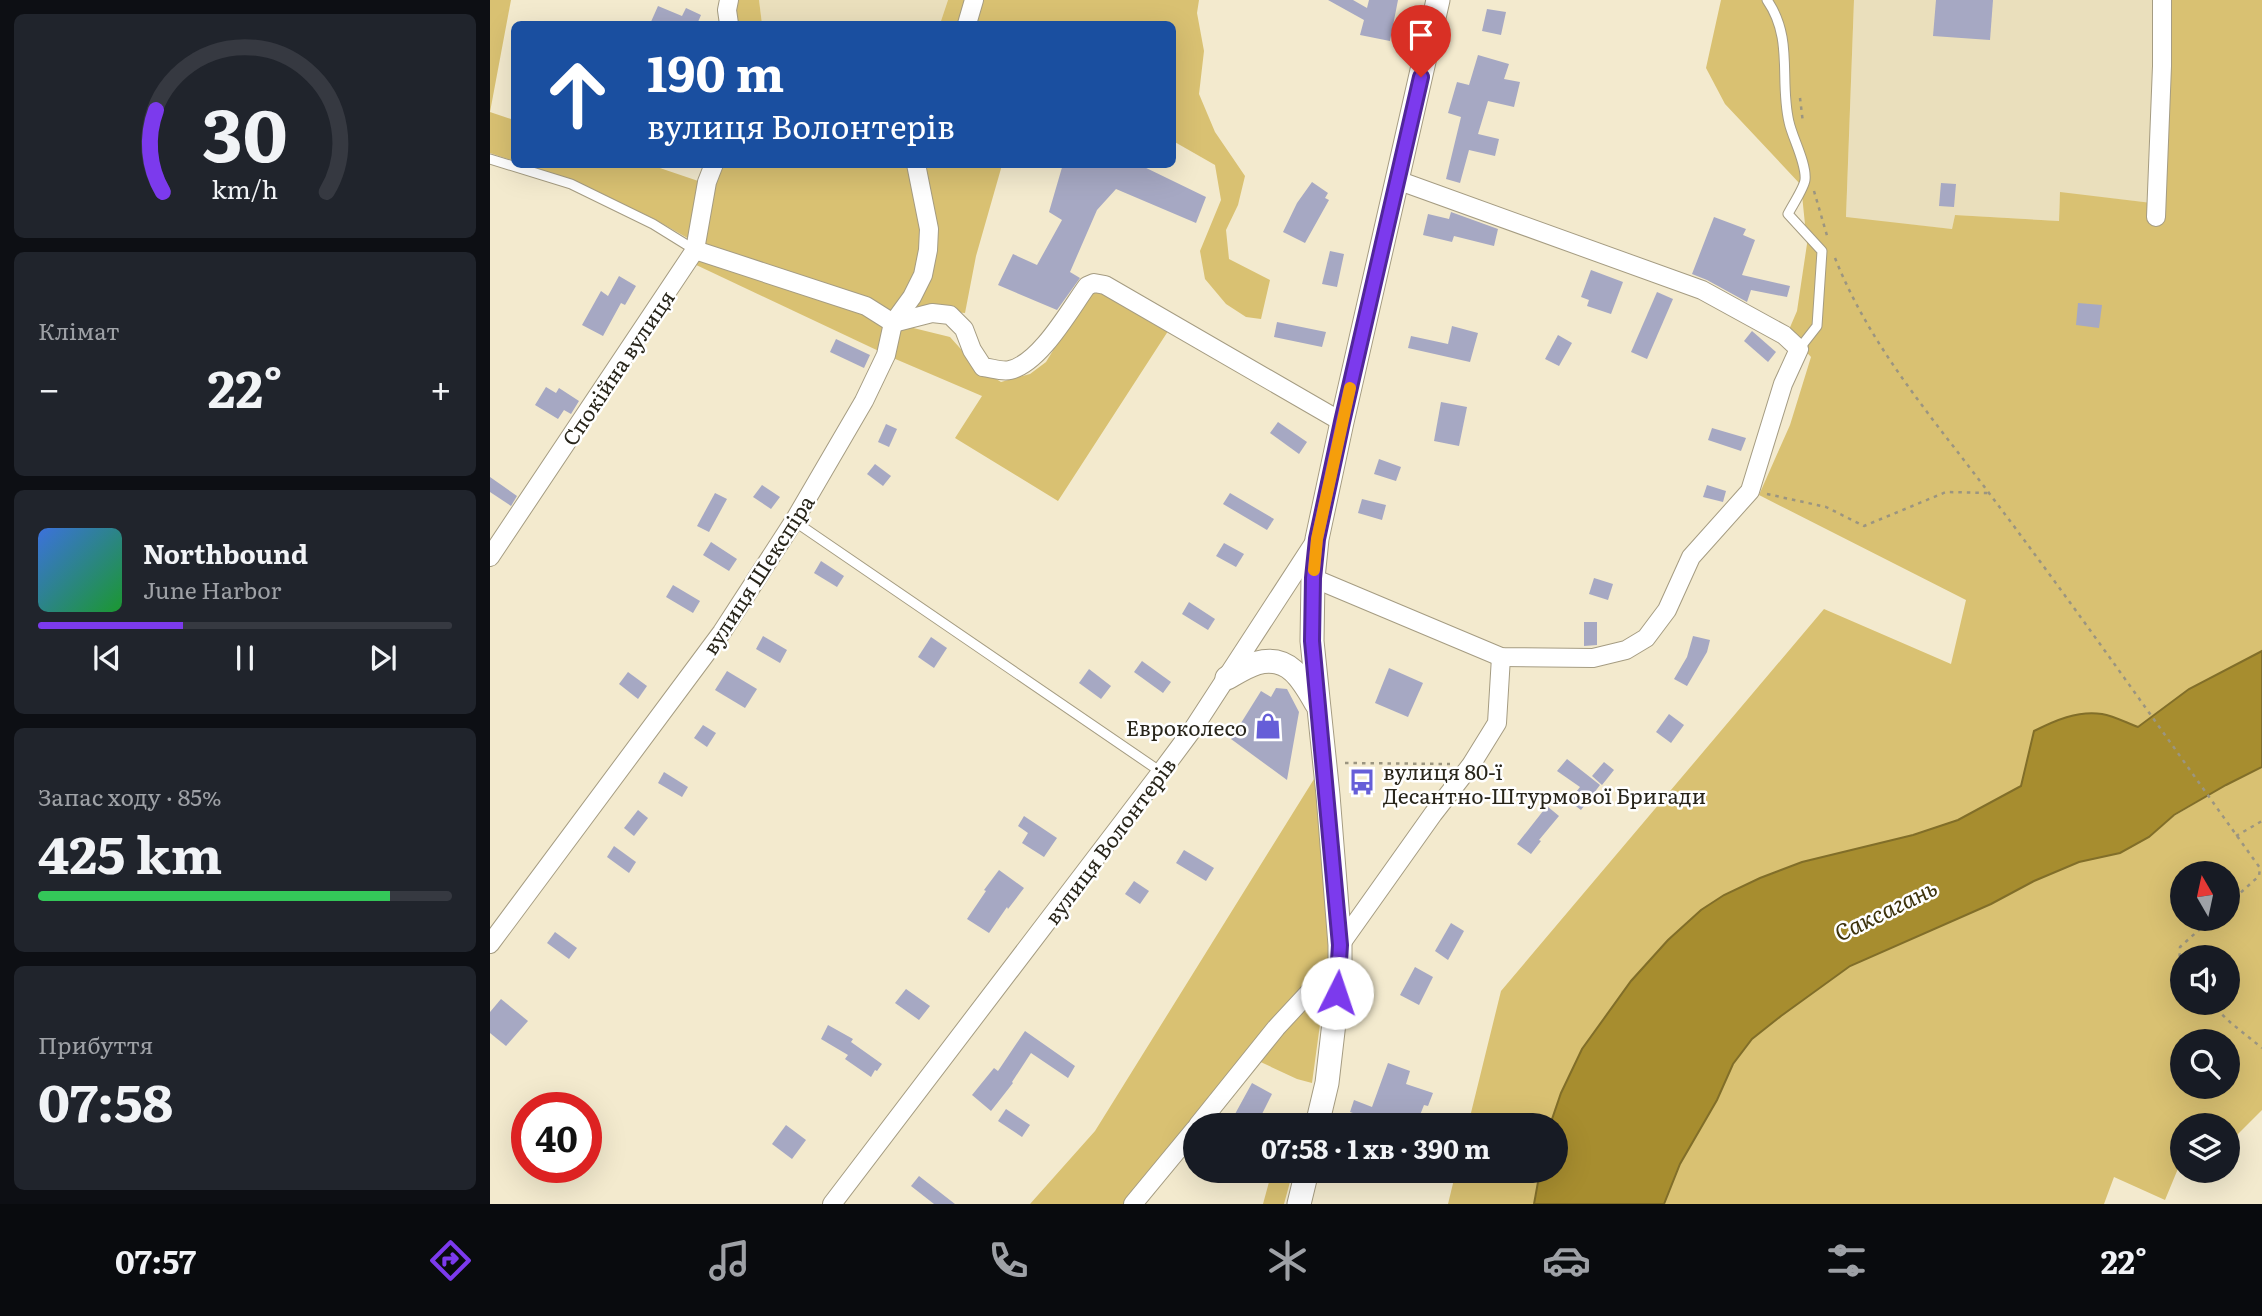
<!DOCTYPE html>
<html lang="uk">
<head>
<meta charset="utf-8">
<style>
  :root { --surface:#171b24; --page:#20242c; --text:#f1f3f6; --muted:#9ea1a6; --line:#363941; --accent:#7c3aed }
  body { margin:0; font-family:Literata,serif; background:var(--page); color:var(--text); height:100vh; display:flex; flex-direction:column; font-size:26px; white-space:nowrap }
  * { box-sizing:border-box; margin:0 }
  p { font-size:23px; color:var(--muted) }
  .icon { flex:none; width:38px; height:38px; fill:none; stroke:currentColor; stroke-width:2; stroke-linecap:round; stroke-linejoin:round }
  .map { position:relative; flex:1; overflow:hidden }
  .drawer { display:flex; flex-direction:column; gap:14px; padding:14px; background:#0d0f14; width:490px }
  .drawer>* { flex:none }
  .banner { position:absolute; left:21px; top:21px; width:665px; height:147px; border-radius:10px; box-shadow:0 7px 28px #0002; background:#1a4fa0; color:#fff; overflow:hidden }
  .needle { width:46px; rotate:351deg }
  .tools { position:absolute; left:1680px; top:861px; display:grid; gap:14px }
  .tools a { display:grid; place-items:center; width:70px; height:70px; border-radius:50%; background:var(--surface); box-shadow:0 7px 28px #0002; font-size:35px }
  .speed { position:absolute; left:21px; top:1092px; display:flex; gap:14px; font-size:35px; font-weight:700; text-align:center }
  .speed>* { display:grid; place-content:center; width:91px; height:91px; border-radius:50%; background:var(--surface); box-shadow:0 7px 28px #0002; line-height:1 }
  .speed .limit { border:10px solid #d22; background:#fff; color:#111 }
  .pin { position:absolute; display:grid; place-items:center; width:60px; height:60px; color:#fff; margin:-72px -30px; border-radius:50% 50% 50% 0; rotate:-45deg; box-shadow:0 0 7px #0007 }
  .pin .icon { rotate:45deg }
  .me { position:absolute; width:77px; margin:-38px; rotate:4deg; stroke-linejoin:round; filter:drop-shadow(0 0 5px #0008) }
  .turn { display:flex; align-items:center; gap:24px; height:147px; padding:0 21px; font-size:32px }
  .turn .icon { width:91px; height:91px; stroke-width:2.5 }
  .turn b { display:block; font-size:49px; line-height:60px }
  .big { font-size:52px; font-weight:700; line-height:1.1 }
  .drawer .widget { flex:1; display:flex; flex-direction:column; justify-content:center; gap:10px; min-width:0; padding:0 24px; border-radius:10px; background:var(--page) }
  .drawer .dial { align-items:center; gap:0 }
  .dial svg { height:182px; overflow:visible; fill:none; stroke:var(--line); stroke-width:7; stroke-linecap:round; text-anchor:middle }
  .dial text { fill:var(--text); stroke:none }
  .song { display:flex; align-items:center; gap:21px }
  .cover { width:84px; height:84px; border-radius:10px; background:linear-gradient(135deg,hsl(220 70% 55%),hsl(130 70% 35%)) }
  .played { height:7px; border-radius:4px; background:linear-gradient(90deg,var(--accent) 35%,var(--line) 35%) }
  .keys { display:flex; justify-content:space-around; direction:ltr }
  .heat { display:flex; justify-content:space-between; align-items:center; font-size:38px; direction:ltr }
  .charge { height:10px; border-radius:5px; background:linear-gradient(90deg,#34c759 85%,var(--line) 0) }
  .trip { position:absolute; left:693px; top:1113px; width:385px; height:70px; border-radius:35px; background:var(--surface); box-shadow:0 7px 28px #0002; font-weight:700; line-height:70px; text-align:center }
  .tab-bar { display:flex; height:112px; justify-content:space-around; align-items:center; background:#090b0e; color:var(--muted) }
  .tab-bar .icon { width:49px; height:49px }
  .tab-bar .selected { color:var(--accent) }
  .tab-bar b { font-size:32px; color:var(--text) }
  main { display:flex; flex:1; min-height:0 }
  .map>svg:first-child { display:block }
</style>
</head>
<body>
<main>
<section class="drawer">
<div class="widget dial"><svg viewBox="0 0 100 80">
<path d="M14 69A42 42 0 1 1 86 69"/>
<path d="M14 69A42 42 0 0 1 11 33" stroke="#7c3aed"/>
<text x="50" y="56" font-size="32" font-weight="700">30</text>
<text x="50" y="72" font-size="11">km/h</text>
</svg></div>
<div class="widget"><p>Клімат</p>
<div class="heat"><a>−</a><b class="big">22°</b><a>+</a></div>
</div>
<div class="widget">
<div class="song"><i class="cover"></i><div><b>Northbound</b><p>June Harbor</p></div></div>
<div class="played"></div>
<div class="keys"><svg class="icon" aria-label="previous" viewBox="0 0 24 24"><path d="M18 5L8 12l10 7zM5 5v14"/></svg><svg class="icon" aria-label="pause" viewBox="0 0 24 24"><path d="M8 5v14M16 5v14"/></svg><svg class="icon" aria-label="next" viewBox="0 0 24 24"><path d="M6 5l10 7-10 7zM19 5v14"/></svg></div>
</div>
<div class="widget"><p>Запас ходу · 85%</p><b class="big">425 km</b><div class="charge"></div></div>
<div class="widget"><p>Прибуття</p><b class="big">07:58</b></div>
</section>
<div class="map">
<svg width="1772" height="1204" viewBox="0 0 1772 1204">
  <rect width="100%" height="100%" fill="#f3eace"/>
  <!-- built -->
  <g fill="#eadfbc">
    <polygon points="269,0 458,0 450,24 272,24"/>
    <polygon points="1364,0 1672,0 1663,203 1570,193 1569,221 1465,215 1462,229 1356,218"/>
  </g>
  <!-- green -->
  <g fill="#d9c172" fill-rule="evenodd">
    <polygon points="0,0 21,0 0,112 24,120 24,161 0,153"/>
    <polygon points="248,0 269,0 272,24 246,24 244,12"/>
    <polygon points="458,0 709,0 707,13 714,51 709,94 725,132 755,176 748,205 736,230 739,259 780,280 771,319 756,317 736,304 715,279 710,251 731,200 725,165 683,141 682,24 450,24"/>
    <polygon points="1231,0 1364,0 1356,217 1462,229 1465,215 1569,221 1570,192 1662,203 1672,0 1772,0 1772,651 1699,689 1648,727 1612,714 1531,786 1468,820 1423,835 1312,862 1270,878 1234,895 1211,910 1178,940 1141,981 1092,1050 1071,1093 1060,1125 978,1125 1011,991 1334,609 1461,664 1476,600 1269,495 1300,425 1321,357 1298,332 1307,311 1317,244 1311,185 1235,104 1216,68"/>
    <polygon points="35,165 161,165 223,186 232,165 512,165 486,256 475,313 442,310 403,315 213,247 166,220 83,180"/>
    <polygon points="207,255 374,310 399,326 393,353 202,263"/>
    <polygon points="604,283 682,325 568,501 465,438 492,396 396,355 403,323 460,337 487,367 511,382 540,374 556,362"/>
    <polygon points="834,763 850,971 823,988 834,995 822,1083 807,1079 762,1058 643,1204 540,1204 605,1131"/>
    <path d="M1772 767V1110L1738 1144V1125H1692V1159L1675 1200 1624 1177 1614 1204H1174L1190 1164 1227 1100 1243 1064 1262 1039 1291 1016 1359 966 1501 904 1544 881 1589 862 1630 853 1659 837 1684 816 1736 785ZM1692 873H1738V919H1692ZM1692 957H1738V1003H1692ZM1692 1041H1738V1087H1692Z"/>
    <polygon points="782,1171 803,1171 794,1204 773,1204"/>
    <polygon points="966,1171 1050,1171 1044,1204 958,1204"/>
  </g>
  <!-- water -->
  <path fill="#a78d2f" stroke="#816e29" stroke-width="2" d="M1772 651V767L1736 785 1684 815 1659 837 1630 853 1589 862 1544 881 1501 904 1360 966 1291 1016 1262 1039 1243 1064 1227 1100 1190 1164 1174 1204H1044L1050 1171H1066V1125H1060L1071 1093 1092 1049 1141 981 1178 940 1211 910 1234 895 1270 878 1312 862 1423 835 1468 820 1531 786 1544 731C1564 721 1588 710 1612 714 1624 716 1637 723 1648 727L1699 689Z"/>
  <!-- building -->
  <g fill="#a6a8c3">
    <polygon points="838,0 863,0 877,8 879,0 908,0 900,41 870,35 874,20"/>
    <polygon points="1446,0 1503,0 1500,40 1443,36"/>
    <polygon points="168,6 192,16 196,8 211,15 208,22 212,24 160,24"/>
    <polygon points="997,9 1016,12 1011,35 992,31"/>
    <polygon points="988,55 1019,64 1014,79 1030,82 1024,107 998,101 988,134 1009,139 1005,156 979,150 970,183 956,179 971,117 958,113 967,82 979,85"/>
    <polygon points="573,164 648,164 716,197 706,223 626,189 607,210 580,272 590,278 567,310 508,285 523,254 547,265 572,220 559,212"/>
    <polygon points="822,182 838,193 835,198 839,200 815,243 793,232 807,203"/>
    <polygon points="1451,183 1466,184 1464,207 1449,206"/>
    <polygon points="961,212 1008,229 1004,246 964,236 962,242 933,235 938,214 959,219"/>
    <polygon points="1224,217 1256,229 1253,235 1265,240 1252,275 1300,286 1297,297 1261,290 1257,302 1217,280 1202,274"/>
    <polygon points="840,251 854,254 847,287 832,284"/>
    <polygon points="1101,270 1133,282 1121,314 1097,306 1099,300 1091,297"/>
    <polygon points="129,276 146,286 135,305 131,303 113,336 92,325 111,291 118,296"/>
    <polygon points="1167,292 1183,299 1157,359 1141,352"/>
    <polygon points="1588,303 1612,305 1609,328 1586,325"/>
    <polygon points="787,322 836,332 832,347 784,337"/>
    <polygon points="962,326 988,333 980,362 918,348 921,336 958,344"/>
    <polygon points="1262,331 1286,352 1278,362 1254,341"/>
    <polygon points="1068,335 1082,343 1069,366 1055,359"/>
    <polygon points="346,339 380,355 374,368 340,352"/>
    <polygon points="56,387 66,393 69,388 89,401 81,414 74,410 68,419 45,405"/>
    <polygon points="951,402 977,407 969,446 944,441"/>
    <polygon points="788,422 817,442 809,454 780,433"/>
    <polygon points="396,424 407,429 399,447 388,442"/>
    <polygon points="1222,428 1256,438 1251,451 1218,440"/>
    <polygon points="889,459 911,467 906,481 884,474"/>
    <polygon points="385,464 401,476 393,486 377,474"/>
    <polygon points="0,477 27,496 21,506 0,492"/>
    <polygon points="272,485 290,497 281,509 263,497"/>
    <polygon points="1217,485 1236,491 1233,502 1213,497"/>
    <polygon points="225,493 237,499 219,532 207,526"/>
    <polygon points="740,493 784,519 777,530 733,504"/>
    <polygon points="872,499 896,505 892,520 868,513"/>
    <polygon points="221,542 247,559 239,571 213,555"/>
    <polygon points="734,543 754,554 746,567 726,556"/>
    <polygon points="331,561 354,576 347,587 324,573"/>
    <polygon points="1104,578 1123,584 1118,600 1099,594"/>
    <polygon points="183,585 210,601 203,613 176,597"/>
    <polygon points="699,602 725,619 718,630 692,614"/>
    <polygon points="1094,622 1107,622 1107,645 1094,646"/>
    <polygon points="273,636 297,650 290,663 266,649"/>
    <polygon points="1203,636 1220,640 1217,652 1197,686 1184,679 1197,657"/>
    <polygon points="441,637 457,648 444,668 428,657"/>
    <polygon points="652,661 681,682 673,693 644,672"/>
    <polygon points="899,668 933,683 918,717 885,703"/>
    <polygon points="599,669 621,686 611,699 589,683"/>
    <polygon points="237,671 267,689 255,708 225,690"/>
    <polygon points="138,672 157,686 148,699 129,684"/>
    <polygon points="786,688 797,689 809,712 797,780 741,739 771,691 781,697"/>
    <polygon points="1179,714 1194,725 1181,743 1166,732"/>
    <polygon points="213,725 226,733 217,747 204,738"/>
    <polygon points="1077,759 1110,785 1091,810 1079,801 1090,787 1067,771"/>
    <polygon points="1114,762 1124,770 1112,785 1102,776"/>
    <polygon points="174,772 198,787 192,797 168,783"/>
    <polygon points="1057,806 1069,816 1049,840 1051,841 1041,854 1027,844"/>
    <polygon points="148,810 158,818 144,836 134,828"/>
    <polygon points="534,816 567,838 554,857 532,843 538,833 528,826"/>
    <polygon points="124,846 146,862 139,873 117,857"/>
    <polygon points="694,850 724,868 716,881 686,863"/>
    <polygon points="509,870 534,888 518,909 517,907 499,933 477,919 496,891 494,890"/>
    <polygon points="644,881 659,891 650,904 635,894"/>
    <polygon points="961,923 974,931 958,960 945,951"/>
    <polygon points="65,932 87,948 79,959 57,943"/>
    <polygon points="925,967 943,977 929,1005 910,995"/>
    <polygon points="416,989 440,1006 429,1020 405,1003"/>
    <polygon points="11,999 38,1021 16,1046 0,1033 0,1012"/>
    <polygon points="338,1025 363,1039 361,1042 392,1064 387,1071 385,1070 381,1077 355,1059 358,1055 331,1039"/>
    <polygon points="535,1031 585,1066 578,1078 541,1053 522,1082 523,1083 501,1111 482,1095 504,1068 508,1071"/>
    <polygon points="898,1063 920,1071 916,1084 943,1093 938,1106 934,1105 926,1125 898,1125 860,1112 864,1100 882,1107"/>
    <polygon points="762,1083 782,1094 771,1116 787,1125 739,1125"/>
    <polygon points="516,1109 540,1125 532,1137 508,1121"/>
    <polygon points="296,1125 316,1140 302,1159 282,1144"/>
    <polygon points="429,1176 465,1204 444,1204 421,1186"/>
  </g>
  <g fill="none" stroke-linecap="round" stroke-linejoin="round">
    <!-- service casing -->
    <g stroke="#a59c82" stroke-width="11">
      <g id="service">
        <path d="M1277 0C1304 39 1289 80 1299 122 1302 137 1317 164 1315 180 1314 188 1302 206 1298 214L1332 251 1327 326 1309 349"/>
        <polyline points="0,159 81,184 163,224 205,250"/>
        <polyline points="304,521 671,772"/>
      </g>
    </g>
    <!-- minor casing -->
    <g stroke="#a59c82" stroke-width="20">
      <g id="minor">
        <polyline points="239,24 237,10 239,0"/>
        <polyline points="477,24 484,0"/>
        <polyline points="1666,217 1672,66 1672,0"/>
        <path d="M205 250 376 306 403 323 442 313 460 315 474 329 482 350 493 367C502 368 512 372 520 370 550 363 579 311 597 286L604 283 615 285 852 422"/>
        <polyline points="0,557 205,250 217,182 224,164"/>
        <polyline points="823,578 1011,657 1103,658 1136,650 1156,638 1177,610 1201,557 1260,491 1293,384 1309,349 1294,335 1212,290 907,180"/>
        <polyline points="0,944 232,632 304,521 374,401 396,355 403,323 422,297 433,275 438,250 439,229 426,164"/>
        <polyline points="850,945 943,814 981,765 1007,723 1011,657"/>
        <polyline points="708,1125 786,1028 823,988 850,971"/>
        <polyline points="342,1204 671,772 703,729 826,540"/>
        <polyline points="643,1204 705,1129"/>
      </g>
    </g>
    <!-- tertiary casing -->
    <g stroke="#a59c82" stroke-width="25">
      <g id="tertiary">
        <path d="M737 678C746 673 757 666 767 663 799 654 813 680 826 703"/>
        <polyline points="827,1125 837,1083 850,971 850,945 838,795 822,641 823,578 827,539 852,422 948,0"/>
        <polyline points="809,1204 817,1171"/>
      </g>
    </g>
    <!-- path -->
    <g stroke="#9b9580" stroke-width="2.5" stroke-dasharray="3.5 5" stroke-linecap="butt">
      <polyline points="1310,98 1313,123"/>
      <polyline points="1324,191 1338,239"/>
      <path d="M1345 258C1381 348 1442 417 1499 493 1592 616 1680 743 1770 868L1769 876 1738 904"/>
      <polyline points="1277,494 1336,507 1374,526 1456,492 1499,493"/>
      <polyline points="855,763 960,764"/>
      <polyline points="1746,836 1772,821"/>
      <polyline points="1692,973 1689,967 1690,947 1721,919"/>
      <polyline points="1720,1003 1741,1023 1772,1048"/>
    </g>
    <!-- service -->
    <use href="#service" stroke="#fff" stroke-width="9"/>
    <!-- minor -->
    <use href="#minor" stroke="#fff" stroke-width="18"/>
    <!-- tertiary -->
    <use href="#tertiary" stroke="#fff" stroke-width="23"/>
  </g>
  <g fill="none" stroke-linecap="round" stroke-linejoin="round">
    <!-- route casing -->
    <g stroke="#51269a" stroke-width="18">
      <polyline id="route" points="847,993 850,945 822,641 823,578 827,539 852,422 931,77"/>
    </g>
    <!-- route -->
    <use href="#route" stroke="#7c3aed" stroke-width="12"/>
    <!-- slow -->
    <polyline stroke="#f59e0b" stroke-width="12" points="824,570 827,539 860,388"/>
  </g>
  <!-- icons -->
  <defs>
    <g id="shop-bare" transform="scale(2.1)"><path d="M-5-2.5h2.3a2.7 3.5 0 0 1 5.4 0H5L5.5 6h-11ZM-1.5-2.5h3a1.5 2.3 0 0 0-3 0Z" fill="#665ed8" stroke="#fff" stroke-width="2.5" paint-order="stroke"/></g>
    <g id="bus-bare" transform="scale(2.1)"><path d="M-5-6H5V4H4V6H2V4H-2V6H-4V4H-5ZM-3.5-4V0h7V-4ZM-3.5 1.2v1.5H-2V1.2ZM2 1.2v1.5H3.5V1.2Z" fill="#665ed8" stroke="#fff" stroke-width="2.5" paint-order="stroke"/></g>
  </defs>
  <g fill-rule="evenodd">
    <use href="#shop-bare" x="778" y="726"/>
    <use href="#bus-bare" x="872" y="782"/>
  </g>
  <g text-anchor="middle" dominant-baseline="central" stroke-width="5" stroke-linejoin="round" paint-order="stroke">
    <!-- street labels -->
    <g font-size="21" fill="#28251a" stroke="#fff">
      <text transform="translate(127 367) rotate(-56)">Спокійна вулиця</text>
      <text transform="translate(267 574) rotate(-57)">вулиця Шекспіра</text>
      <text transform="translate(619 840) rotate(-53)">вулиця Волонтерів</text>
    </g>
    <!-- poi labels -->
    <g font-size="21" fill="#28251a" stroke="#fff" text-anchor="end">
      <text x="757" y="726">Евроколесо</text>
      <text x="893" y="770" text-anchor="start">вулиця 80-ї<tspan x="893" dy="24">Десантно-Штурмової Бригади</tspan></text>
    </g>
    <!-- water labels -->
    <g font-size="23" font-style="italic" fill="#3e330b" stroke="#fff">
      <text transform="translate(1395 909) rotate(-26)">Саксагань</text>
    </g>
  </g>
</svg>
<div class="tools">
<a><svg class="needle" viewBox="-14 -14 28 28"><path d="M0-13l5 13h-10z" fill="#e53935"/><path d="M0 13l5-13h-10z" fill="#9ea1a6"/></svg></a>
<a><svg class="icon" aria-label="sound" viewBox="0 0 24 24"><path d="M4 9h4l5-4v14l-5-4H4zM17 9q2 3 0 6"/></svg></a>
<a><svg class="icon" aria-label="search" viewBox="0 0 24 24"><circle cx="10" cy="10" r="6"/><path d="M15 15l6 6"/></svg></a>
<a><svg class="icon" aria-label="layers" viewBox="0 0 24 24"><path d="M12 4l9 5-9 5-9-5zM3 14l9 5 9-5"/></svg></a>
</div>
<div class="speed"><div class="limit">40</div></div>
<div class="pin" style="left:931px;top:77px;background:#d93025"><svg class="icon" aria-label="arrive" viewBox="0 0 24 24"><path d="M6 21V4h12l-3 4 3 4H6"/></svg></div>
<svg class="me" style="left:847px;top:993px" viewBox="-20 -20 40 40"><circle r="19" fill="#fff"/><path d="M0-13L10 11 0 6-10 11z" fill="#7c3aed"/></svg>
<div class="trip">07:58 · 1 хв · 390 m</div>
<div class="banner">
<div class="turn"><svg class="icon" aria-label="ahead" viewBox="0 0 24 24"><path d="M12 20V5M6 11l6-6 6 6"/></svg><div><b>190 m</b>вулиця Волонтерів</div></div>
</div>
</div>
</main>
<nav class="tab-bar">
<b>07:57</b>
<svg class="icon selected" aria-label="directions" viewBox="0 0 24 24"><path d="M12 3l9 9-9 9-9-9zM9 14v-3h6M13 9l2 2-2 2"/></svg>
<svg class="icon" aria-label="music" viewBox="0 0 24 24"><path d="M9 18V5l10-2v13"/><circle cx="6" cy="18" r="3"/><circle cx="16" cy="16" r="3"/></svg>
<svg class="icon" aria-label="phone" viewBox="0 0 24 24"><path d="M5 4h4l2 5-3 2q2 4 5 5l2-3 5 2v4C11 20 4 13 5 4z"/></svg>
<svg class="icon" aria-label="climate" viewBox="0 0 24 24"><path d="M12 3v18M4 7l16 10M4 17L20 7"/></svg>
<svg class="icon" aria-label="car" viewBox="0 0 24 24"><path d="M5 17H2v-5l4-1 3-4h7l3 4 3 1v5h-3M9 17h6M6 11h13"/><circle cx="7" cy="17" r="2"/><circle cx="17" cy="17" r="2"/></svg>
<svg class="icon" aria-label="filters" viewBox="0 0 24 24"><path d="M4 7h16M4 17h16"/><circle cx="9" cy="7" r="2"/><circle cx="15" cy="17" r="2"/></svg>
<b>22°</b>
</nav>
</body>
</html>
